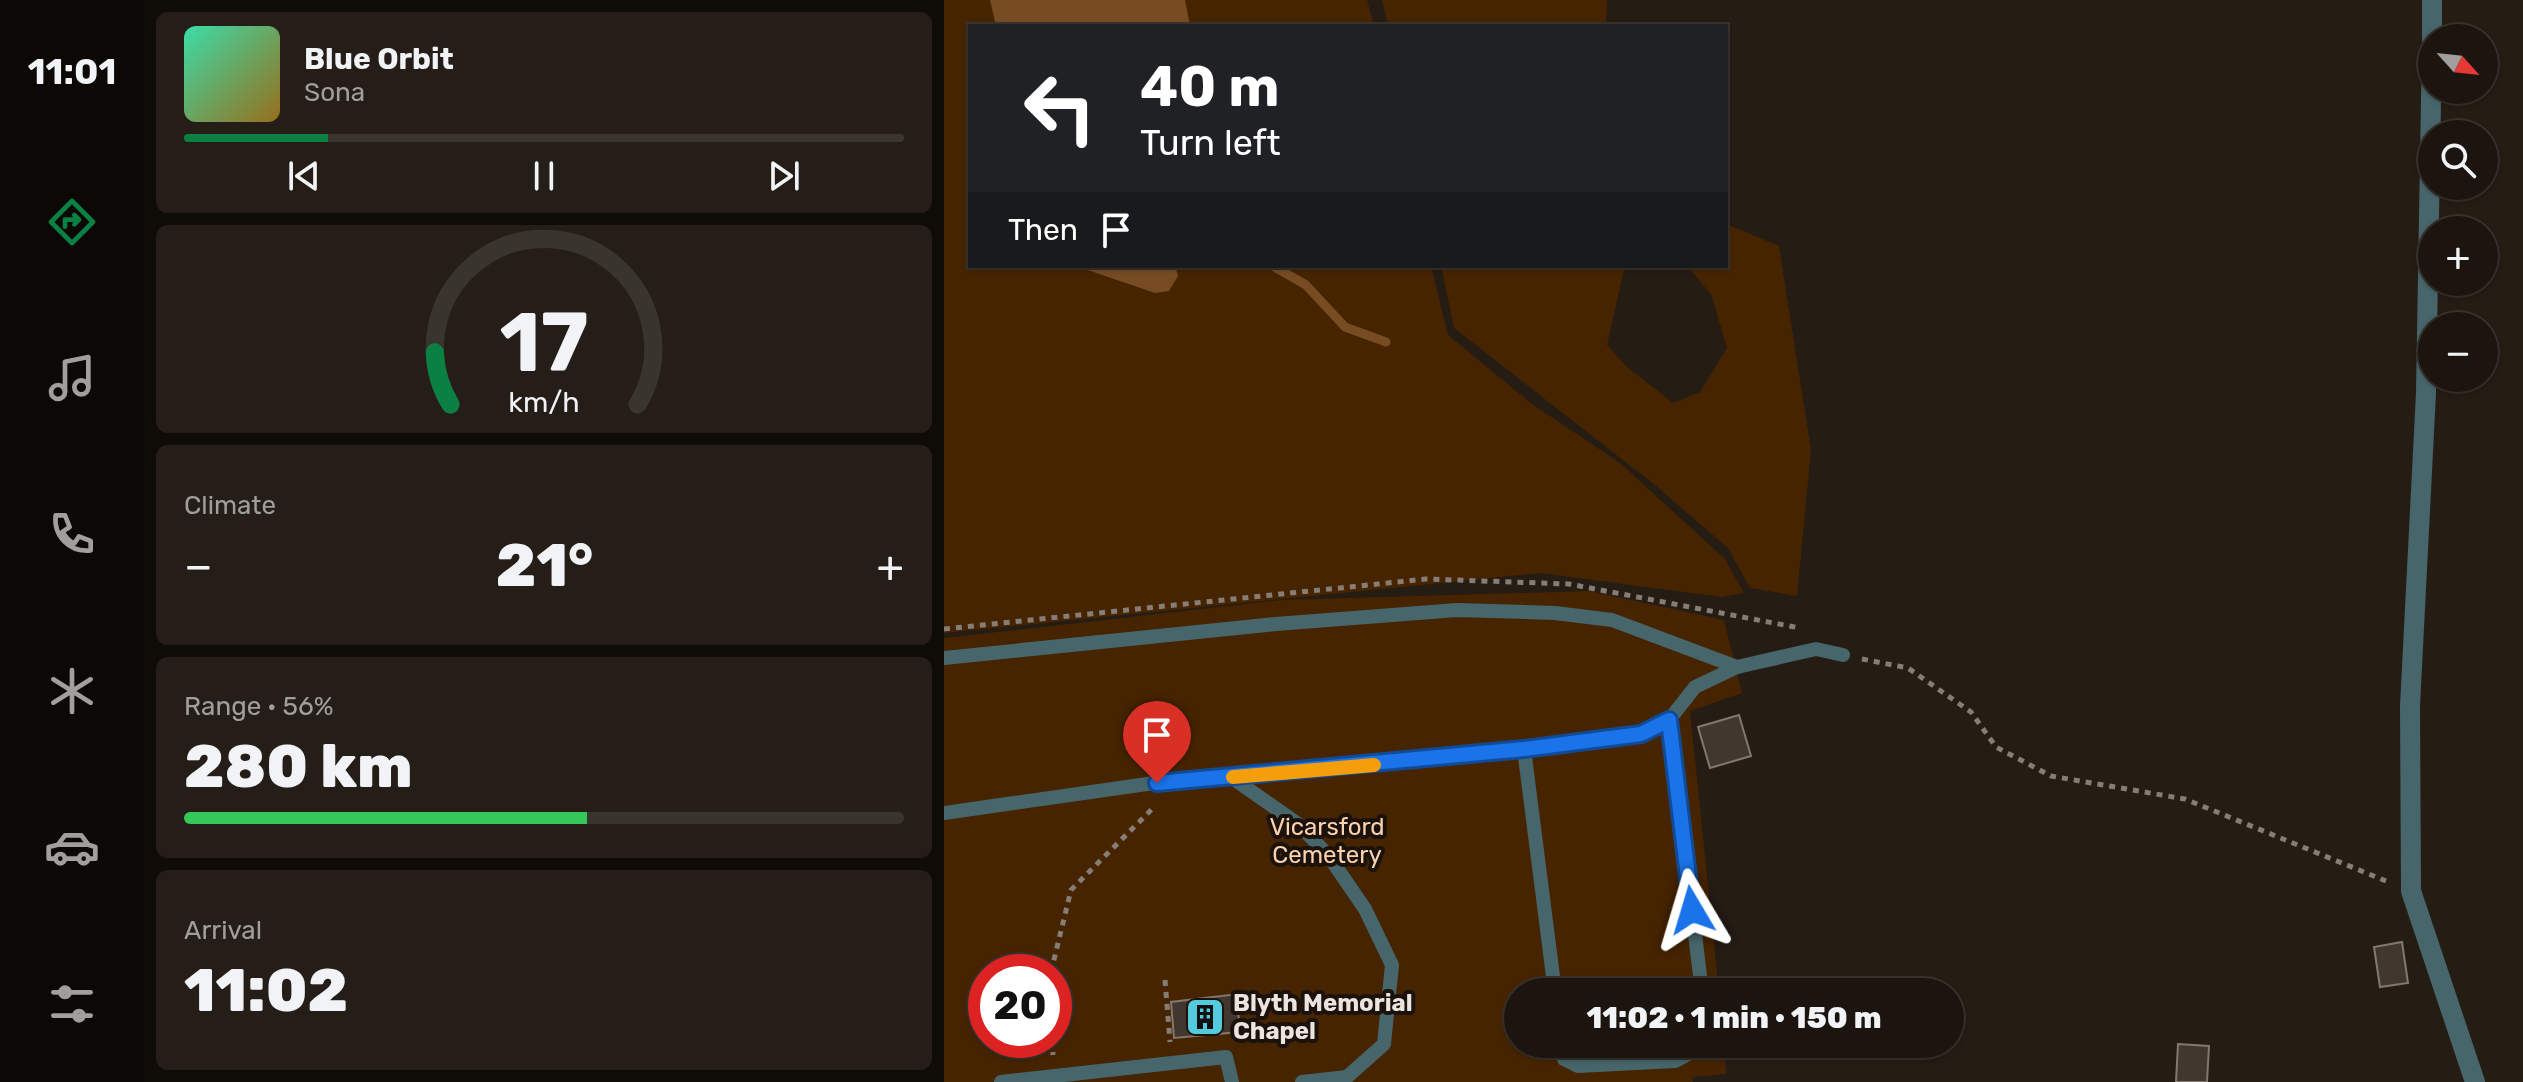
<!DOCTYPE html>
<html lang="en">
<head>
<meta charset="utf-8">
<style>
  :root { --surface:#1c150f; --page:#251e18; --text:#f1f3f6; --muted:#a09f9e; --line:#3a342f; --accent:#0b8043 }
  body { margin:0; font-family:Rubik,sans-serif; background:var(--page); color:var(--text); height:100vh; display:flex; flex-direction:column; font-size:30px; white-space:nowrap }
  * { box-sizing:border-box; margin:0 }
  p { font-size:26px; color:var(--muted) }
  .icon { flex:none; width:44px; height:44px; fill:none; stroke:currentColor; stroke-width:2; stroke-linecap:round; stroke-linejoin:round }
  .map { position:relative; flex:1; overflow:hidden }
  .drawer { display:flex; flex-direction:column; gap:12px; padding:12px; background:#0f0c08; width:800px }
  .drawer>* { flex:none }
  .top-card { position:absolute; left:24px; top:24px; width:760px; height:244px; border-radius:0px; box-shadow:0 2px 6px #0004,0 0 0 2px var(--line); background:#202124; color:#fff; overflow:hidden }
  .needle { width:52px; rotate:117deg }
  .fabs { position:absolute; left:1474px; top:24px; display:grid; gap:16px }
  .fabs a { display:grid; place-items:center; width:80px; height:80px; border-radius:50%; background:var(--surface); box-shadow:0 2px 6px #0004,0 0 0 2px var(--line); font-size:40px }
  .speed { position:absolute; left:24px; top:954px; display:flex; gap:16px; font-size:40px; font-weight:700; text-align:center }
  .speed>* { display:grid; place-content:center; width:104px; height:104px; border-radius:50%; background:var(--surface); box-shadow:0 2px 6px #0004,0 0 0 2px var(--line); line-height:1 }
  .speed .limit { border:12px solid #d22; background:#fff; color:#111 }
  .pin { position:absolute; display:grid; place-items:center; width:68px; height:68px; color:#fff; margin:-82px -34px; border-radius:50% 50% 50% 0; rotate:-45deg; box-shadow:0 0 8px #0007 }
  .pin .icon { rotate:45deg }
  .me { position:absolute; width:88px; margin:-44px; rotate:353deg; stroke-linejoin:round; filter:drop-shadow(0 0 6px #0008) }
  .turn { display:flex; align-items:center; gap:28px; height:168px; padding:0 40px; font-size:36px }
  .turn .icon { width:104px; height:104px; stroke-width:2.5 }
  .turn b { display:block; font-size:56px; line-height:68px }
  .then { display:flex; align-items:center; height:76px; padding:0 40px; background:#0003; gap:16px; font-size:30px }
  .big { font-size:60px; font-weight:800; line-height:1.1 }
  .drawer .widget { flex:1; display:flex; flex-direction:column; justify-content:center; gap:12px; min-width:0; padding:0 28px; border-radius:12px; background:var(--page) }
  .drawer .dial { align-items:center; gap:0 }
  .dial svg { height:208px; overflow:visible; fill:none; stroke:var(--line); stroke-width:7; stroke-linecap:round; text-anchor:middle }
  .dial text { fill:var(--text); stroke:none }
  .song { display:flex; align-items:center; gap:24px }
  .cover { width:96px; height:96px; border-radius:12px; background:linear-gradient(135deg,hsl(160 70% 55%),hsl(40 70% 35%)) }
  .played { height:8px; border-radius:4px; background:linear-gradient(90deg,var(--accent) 20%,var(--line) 20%) }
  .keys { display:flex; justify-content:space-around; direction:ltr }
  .heat { display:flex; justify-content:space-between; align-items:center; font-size:44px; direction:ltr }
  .charge { height:12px; border-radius:6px; background:linear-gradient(90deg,#34c759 56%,var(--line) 0) }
  .trip { position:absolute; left:560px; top:978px; width:460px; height:80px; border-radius:40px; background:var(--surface); box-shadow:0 2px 6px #0004,0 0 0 2px var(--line); font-weight:800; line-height:80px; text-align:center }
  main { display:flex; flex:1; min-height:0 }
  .tabs { display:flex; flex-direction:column; width:144px; justify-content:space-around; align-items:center; background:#0b0806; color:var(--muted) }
  .tabs .icon { width:56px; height:56px }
  .tabs .selected { color:var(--accent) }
  .tabs b { font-size:36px; color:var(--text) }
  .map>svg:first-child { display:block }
</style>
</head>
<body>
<main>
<nav class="tabs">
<b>11:01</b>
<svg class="icon selected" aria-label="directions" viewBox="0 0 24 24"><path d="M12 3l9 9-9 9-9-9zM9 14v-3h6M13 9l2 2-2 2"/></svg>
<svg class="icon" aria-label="music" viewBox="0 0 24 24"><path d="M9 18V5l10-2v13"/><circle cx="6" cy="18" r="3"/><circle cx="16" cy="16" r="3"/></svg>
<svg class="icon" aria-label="phone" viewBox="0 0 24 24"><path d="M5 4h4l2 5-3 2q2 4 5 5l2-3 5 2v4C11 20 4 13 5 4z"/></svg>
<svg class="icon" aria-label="climate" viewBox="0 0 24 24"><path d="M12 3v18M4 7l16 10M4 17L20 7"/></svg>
<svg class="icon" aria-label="car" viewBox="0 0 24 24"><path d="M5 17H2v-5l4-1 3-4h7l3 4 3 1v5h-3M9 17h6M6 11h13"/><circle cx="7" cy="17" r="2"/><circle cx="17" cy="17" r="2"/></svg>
<svg class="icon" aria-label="filters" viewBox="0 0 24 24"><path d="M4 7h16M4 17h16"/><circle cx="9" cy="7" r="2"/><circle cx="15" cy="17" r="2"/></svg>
</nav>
<section class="drawer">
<div class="widget">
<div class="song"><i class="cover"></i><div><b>Blue Orbit</b><p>Sona</p></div></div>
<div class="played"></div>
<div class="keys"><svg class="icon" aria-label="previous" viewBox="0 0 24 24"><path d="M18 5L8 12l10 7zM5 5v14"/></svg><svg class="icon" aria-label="pause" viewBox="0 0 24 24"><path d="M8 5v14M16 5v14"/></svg><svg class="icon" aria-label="next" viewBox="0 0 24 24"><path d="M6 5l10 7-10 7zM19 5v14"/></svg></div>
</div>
<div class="widget dial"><svg viewBox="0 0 100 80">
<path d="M14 69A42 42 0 1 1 86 69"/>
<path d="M14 69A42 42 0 0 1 8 49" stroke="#0b8043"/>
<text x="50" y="56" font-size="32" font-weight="700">17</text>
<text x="50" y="72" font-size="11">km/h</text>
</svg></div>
<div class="widget"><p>Climate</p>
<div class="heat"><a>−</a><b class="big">21°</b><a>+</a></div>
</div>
<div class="widget"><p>Range · 56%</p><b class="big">280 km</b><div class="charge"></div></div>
<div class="widget"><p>Arrival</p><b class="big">11:02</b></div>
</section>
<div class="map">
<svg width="1579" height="1082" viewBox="0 0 1579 1082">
  <rect width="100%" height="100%" fill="#251c14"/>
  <!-- green -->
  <g fill="#462400" fill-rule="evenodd">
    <polygon points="0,0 423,0 430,26 26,26 26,266 487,266 504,335 588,404 676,463 781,559 800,593 777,597 596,573 0,633"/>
    <polygon points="438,0 663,0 662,26 444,26"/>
    <polygon points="782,224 835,246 867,450 853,596 806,588 784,548 711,485 510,328 497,266 681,266 663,345 683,367 729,403 756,392 783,348 767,294 743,266 782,266"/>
    <path d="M645 591 780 620 798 693 746 711 775 992H574V1044H780L782 1074 748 1077 749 1082H0V638L337 600ZM42 972H110V1040H42Z"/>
  </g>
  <!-- water -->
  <g fill="#784c23">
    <polygon points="46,0 241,0 246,26 52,26"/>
    <polygon points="132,266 231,266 234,276 225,291 211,293"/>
  </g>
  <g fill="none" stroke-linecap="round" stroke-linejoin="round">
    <!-- stream -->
    <polyline stroke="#784c23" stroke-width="9" points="329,266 362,285 401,327 442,342"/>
  </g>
  <!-- building -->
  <g fill="#41372e" stroke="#83786e" stroke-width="2">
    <polygon points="795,715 807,756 766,768 754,727"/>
    <polygon points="1458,942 1464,983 1436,987 1430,947"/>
    <polygon points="294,994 295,1032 230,1038 227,1002"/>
    <polygon points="1234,1044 1265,1046 1263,1082 1232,1082"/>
  </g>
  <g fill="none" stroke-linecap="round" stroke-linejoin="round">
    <!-- path -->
    <g stroke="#857d76" stroke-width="5" stroke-dasharray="6 6" stroke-linecap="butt">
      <polyline points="0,629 482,579 625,584 856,628"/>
      <polyline points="918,659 964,668 1027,712 1052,747 1107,776 1241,799 1442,881"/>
      <polyline points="107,972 127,890 211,806"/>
      <polyline points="221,980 226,1042"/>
      <polyline points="108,1040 109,1055"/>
    </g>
    <!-- lane -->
    <g stroke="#47666b" stroke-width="14">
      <polyline points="0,658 332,624 513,610 611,613 668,620 793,667"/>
      <polyline points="725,720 758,992"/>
      <polyline points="580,749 611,992"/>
      <polyline points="287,777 354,824 384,855 421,909 448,965 440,1044 403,1077 358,1082"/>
      <polyline points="0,813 238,779 408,767 697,734 725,720 751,687 793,667 872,649 899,655"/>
      <polyline points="618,1044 620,1059 634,1066 731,1061 763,1044"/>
      <polyline points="57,1082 282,1057 288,1082"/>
    </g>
    <!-- street -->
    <g stroke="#47666b" stroke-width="20">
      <polyline points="1488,0 1488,38"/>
      <polyline points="1488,42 1482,393 1466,706 1467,891 1531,1082"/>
    </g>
  </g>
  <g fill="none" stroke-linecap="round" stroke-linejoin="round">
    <!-- route casing -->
    <g stroke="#114b97" stroke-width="20">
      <polyline id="route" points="213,783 580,749 697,734 725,720 748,910"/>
    </g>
    <!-- route -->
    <use href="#route" stroke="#1a73e8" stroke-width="14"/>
    <!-- slow -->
    <polyline stroke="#f59e0b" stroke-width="14" points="289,777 430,765"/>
  </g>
  <!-- icons -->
  <defs>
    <g id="building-square" transform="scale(2)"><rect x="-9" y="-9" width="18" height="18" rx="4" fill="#54cadd" stroke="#1b120b"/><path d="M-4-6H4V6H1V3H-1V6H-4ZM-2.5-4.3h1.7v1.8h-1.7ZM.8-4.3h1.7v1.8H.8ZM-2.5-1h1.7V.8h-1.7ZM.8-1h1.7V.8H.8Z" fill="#111"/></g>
  </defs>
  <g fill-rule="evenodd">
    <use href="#building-square" x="261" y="1017"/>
  </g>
  <g text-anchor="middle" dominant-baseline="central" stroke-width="8" stroke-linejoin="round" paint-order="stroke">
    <!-- park labels -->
    <g font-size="24" fill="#fcd1ae" stroke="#1b120b">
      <text x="383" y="827">Vicarsford<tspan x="383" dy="28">Cemetery</tspan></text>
    </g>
    <!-- poi labels -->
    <g font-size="24" font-weight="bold" fill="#ebe4df" stroke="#1b120b" text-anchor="start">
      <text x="289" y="1003">Blyth Memorial<tspan x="289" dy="28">Chapel</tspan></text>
    </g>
  </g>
</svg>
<div class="fabs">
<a><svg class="needle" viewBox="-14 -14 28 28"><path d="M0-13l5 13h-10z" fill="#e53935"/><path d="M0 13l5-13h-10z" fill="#a09f9e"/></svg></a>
<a><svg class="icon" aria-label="search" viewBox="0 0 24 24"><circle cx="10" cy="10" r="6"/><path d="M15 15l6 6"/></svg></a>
<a>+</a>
<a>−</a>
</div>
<div class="speed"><div class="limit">20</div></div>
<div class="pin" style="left:213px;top:783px;background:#d93025"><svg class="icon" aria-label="arrive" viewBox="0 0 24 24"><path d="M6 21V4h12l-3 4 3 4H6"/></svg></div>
<svg class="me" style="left:748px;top:910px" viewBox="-20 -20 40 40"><path d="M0-17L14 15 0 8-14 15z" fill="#1a73e8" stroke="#fff" stroke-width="4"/></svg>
<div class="trip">11:02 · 1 min · 150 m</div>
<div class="top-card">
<div class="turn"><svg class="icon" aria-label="left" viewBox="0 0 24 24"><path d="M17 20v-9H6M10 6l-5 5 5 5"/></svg><div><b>40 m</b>Turn left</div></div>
<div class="then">Then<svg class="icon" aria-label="arrive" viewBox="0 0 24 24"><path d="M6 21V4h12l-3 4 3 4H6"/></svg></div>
</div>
</div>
</main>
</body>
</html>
